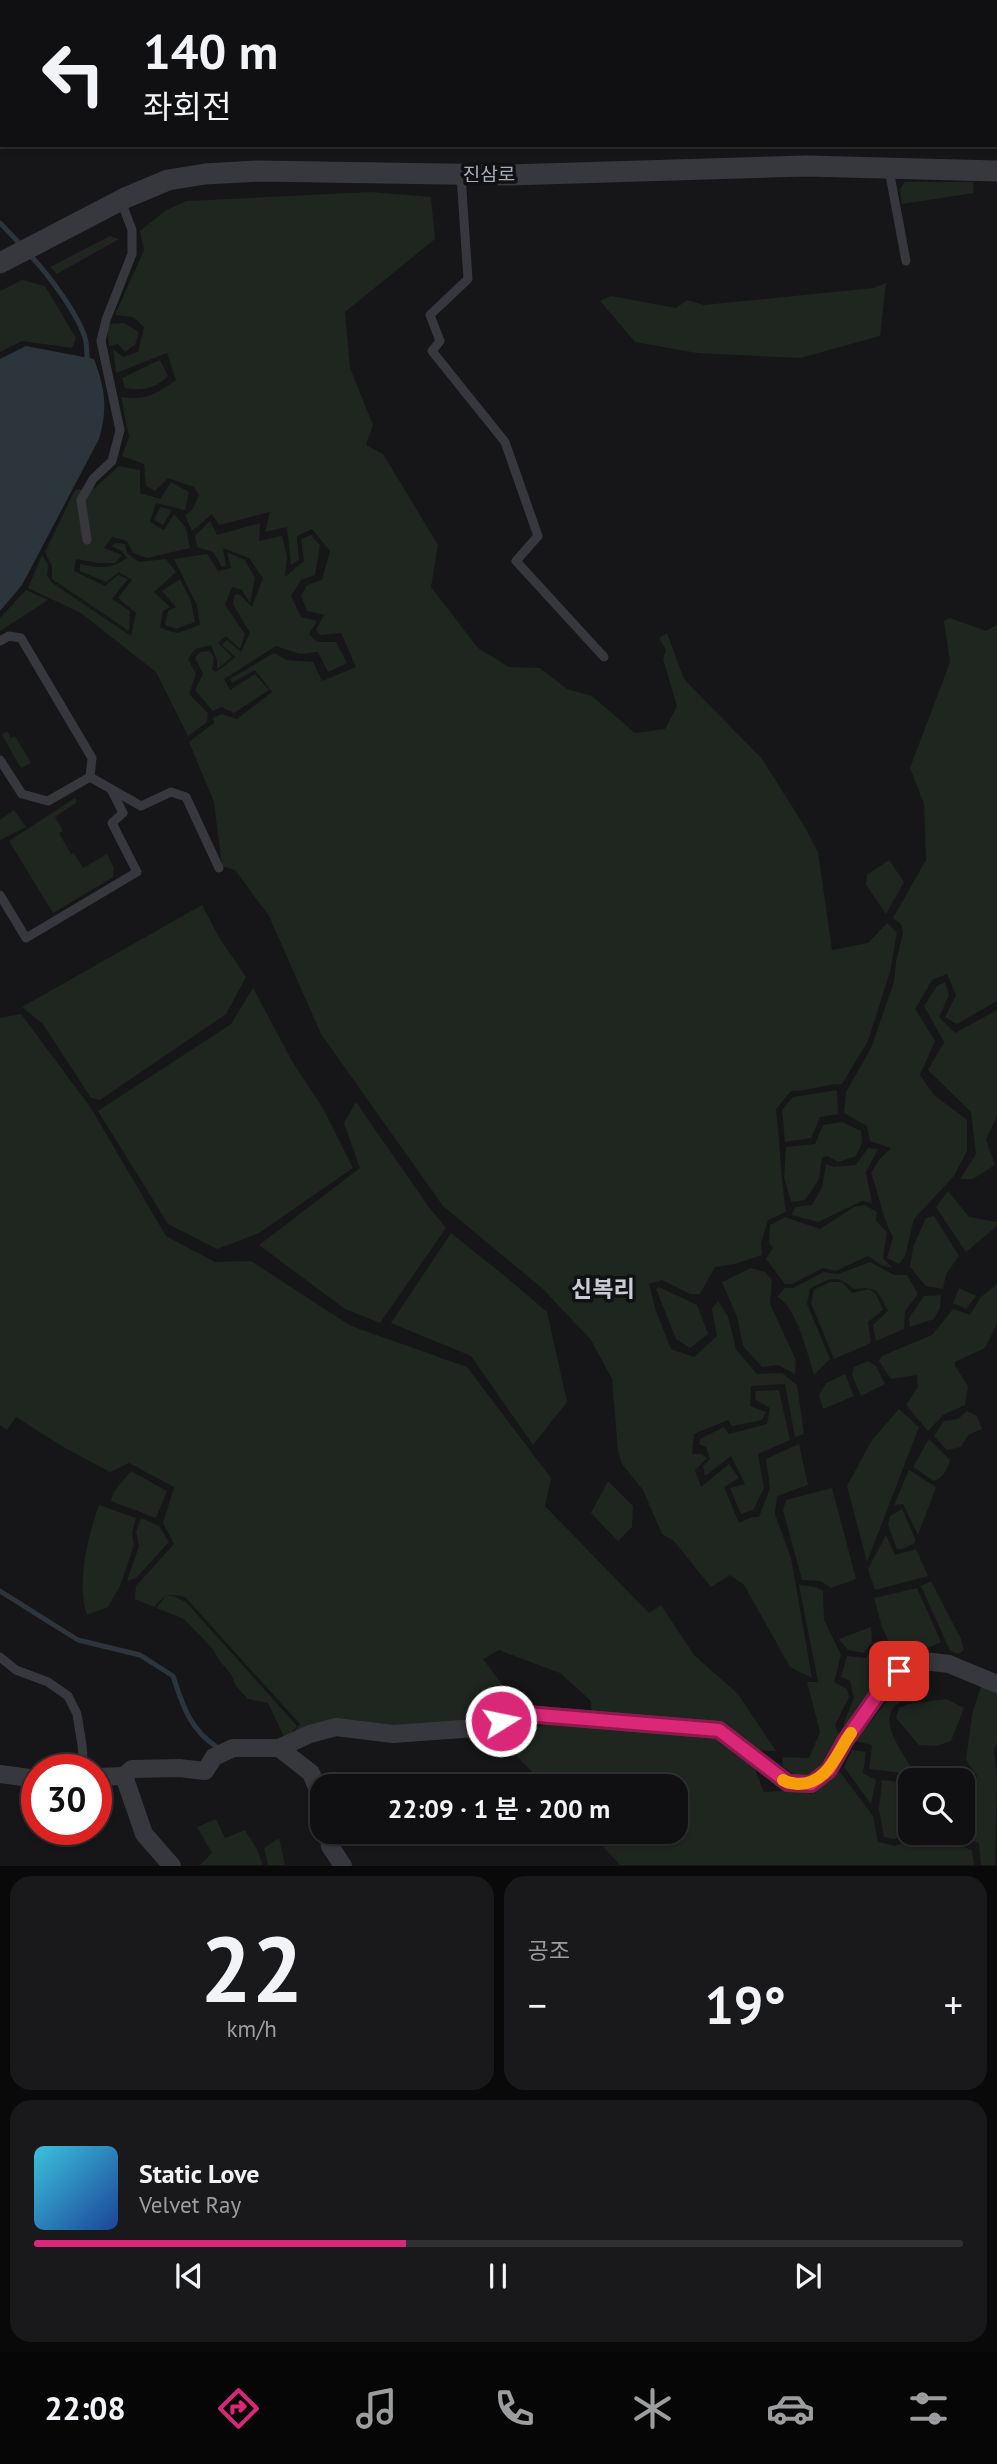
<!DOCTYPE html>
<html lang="ko">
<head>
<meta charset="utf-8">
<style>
  :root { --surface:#101012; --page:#19191b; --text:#f1f3f6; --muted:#9c9d9f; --line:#303032; --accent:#db2777 }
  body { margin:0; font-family:"PT Sans","Noto Sans KR",sans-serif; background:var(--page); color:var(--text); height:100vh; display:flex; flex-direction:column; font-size:26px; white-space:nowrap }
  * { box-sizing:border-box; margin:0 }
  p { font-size:23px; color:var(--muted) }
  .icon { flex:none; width:38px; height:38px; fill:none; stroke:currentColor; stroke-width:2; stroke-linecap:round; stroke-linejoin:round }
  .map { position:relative; height:1866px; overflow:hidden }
  .details { display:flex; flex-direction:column; gap:10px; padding:10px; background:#09090a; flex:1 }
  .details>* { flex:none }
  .guide { position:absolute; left:0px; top:0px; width:998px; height:147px; box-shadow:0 2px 5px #0004,0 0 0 2px var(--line); background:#101012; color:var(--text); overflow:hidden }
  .tools { position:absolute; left:898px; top:1768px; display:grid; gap:14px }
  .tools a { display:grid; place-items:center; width:77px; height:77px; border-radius:14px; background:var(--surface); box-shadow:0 2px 5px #0004,0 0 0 2px var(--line); font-size:35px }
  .speed { position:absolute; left:21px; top:1754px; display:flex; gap:14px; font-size:35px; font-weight:700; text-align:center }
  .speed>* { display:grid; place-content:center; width:91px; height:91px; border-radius:50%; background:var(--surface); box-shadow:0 2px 5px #0004,0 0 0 2px var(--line); line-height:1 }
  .speed .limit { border:10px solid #d22; background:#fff; color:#111 }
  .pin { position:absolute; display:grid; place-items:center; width:60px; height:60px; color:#fff; margin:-30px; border-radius:14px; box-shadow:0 4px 10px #0006 }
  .me { position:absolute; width:77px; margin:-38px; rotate:80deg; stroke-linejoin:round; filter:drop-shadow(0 0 5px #0008) }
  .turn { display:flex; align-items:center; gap:24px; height:147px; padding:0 28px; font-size:32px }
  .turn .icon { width:91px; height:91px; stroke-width:2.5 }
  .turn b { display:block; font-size:49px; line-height:60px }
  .big { font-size:52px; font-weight:600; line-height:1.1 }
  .details .tile { flex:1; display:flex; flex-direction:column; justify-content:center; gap:10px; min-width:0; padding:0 24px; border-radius:21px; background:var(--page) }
  .details .dial { align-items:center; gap:0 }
  .dial b { font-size:91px; line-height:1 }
  .song { display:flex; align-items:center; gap:21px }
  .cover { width:84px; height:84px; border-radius:10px; background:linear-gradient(135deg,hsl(190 70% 55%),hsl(220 70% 35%)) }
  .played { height:7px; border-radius:4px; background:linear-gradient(90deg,var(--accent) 40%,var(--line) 40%) }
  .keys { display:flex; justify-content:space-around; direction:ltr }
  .heat { display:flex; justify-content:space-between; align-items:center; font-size:38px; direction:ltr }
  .details .tiles { flex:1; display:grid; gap:10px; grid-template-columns:1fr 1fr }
  .tile:last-child { grid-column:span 2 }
  .trip { position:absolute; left:310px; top:1774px; width:378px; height:70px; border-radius:21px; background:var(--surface); box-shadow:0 2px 5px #0004,0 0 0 2px var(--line); font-weight:600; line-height:70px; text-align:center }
  .tabs { display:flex; height:112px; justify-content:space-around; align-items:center; background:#060607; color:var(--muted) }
  .tabs .icon { width:49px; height:49px }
  .tabs .selected { color:var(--accent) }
  .tabs b { font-size:32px; color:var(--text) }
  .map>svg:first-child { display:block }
</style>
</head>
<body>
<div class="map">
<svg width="997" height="1866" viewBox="0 0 997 1866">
  <rect width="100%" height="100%" fill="#161618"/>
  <!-- green -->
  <g fill="#1e261f">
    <polygon points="905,182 973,182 974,193 902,204 900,189"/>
    <path d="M371 192 431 197 435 239 345 312 350 368 373 425 366 445 383 454 438 545 431 587 478 648 509 667 540 668 567 689 592 696 635 733 665 729 677 706 663 659 666 650 659 638 667 633 684 679 762 759 802 822 818 852 832 950 868 943 887 923 897 933 890 972 868 1041 842 1084C824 1084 809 1091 791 1091L776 1109C780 1143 781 1178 786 1212L768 1220 761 1243 762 1255 735 1264 715 1267 700 1294H690L662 1280 649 1284 656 1311 671 1349 694 1357 717 1336 712 1309 718 1301 728 1317 736 1349 757 1374 782 1373 797 1385 804 1434 795 1437 785 1384 751 1386 750 1406 766 1412 762 1420 732 1426 728 1420 694 1434 692 1454H702L707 1458 695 1470 701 1487 729 1464 739 1478 724 1487 739 1523 752 1517H759L770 1488 766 1459 799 1444 808 1485 777 1496 775 1514 791 1558 812 1678 790 1667 744 1585 730 1575 711 1587 674 1541 662 1534 643 1490 622 1464 618 1451 612 1379 591 1340 543 1289 443 1206 321 1034 269 916 235 870 222 866 214 802 189 742 214 723 213 718 221 714 237 719 272 692 255 670 232 683 230 679 274 653 287 660 313 662 322 681 356 667 341 633 320 635 316 630 324 615 307 611 301 596 307 585 322 580 330 551 312 529 297 536 299 560 291 565 287 527 265 532 270 512 219 525 212 514 192 531 185 515 192 510 199 495 194 487 168 478 155 491 146 486 144 464 122 456 129 437 121 397C146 401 156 394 176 380L167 353 116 373 113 349 123 357 138 352 144 327 133 317 115 315 144 250 140 231 166 210 187 201Z"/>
    <polygon points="110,236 119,239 57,274 50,267"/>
    <polygon points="22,280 45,286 76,338 72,348 22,341 0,352 0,291"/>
    <polygon points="886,283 880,336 800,358 697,353 635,342 600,301 611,296 676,308 687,300 704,305 873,288"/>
    <polygon points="124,323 139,332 135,345 125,352 118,344 109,346 107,324"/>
    <path d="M160 360 168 376C154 389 143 391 125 388L122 378Z"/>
    <polygon points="119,466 140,470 140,493 160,499 171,482 189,492 185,510 156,503 150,522 164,530 174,514 186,528 190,548 147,558 133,553 127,541 112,537 104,548 122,555 115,563 98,563 76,559 74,571 105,586 118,575 128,579 112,599 130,611 129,631 52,579 52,566 45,552 75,490 95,488"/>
    <polygon points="160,507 172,510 163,525 154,520"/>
    <polygon points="210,521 217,535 260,523 259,541 282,536 287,557 285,577 304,561 301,539 311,535 320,545 315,575 301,580 291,596 301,617 317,621 309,634 317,642 336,642 347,663 328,672 318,652 300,654 276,646 224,679 230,690 255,674 269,690 234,713 221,707 213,711 195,690 203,674 195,658 200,652 210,651 214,658 212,670 216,672 236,657 222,645 227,640 241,652 250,633 233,604 235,594 240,595 252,607 263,578 249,558 223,548 226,566 222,567 213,552 197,547 195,536"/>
    <path d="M116 543 125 544 127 553 139 562 166 559 176 572 154 592 170 607 163 611 160 628 177 633 200 625 197 605 174 559 207 554 218 571 231 568 227 552 245 560 255 578 250 603 242 590 232 587 225 605 245 634 240 649 226 636 218 643 232 657 217 669V660L211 645 195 649 188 659 196 674 189 694 208 713 207 722 188 736 156 672 81 613 28 588 42 555 48 565 47 575 51 582 131 636 136 613 118 598 132 580 119 572 106 582 80 571V564C99 568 110 570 127 558L122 551 111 546Z"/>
    <polygon points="180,579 191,601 195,622 176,629 165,625 168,611 176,607 162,591"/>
    <polygon points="26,590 48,600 0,631 0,618"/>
    <path d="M950 618 986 631 997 625V1001L957 1024 945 1017 956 995 947 974 932 980 915 1009 935 1041 920 1075 934 1095 967 1120V1151L954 1176 914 1219 905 1256 899 1264 887 1258 893 1237C881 1215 880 1197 871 1173L879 1160 891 1148 870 1141 867 1126 844 1113 846 1092 871 1048 894 982 896 962 903 933 901 924 893 918 926 860 924 804 910 768 950 662 944 621Z"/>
    <polygon points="7,731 11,738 15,736 31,763 21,768 2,735"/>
    <polygon points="75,798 77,802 55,817 63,831 59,833 71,854 74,853 83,868 107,854 114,868 113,877 53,913 9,841"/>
    <polygon points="14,810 26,827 0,840 0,820"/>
    <polygon points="889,860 904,882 886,914 866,885 867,875"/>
    <polygon points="202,905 220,939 246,977 226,1014 100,1100 91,1098 43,1024 22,1007"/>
    <polygon points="945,982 949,995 939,1017 955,1033 997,1010 997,1116 986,1139 995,1165 973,1179 960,1179 976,1154 971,1112 928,1070 944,1042 924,1006 937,986"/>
    <polygon points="253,988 292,1061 324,1110 353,1168 259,1233 217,1249 168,1224 98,1111 231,1024"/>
    <path d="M21 1014 91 1108 166 1236 215 1262 251 1261 351 1326 467 1367 551 1478 545 1506 649 1613 661 1605 694 1655 738 1694 776 1751 747 1750 764 1792 798 1790 811 1794 840 1772 873 1816 878 1842 896 1846 921 1833 972 1850 974 1865H620L590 1832H676V1787H547L495 1734 562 1722 592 1729 591 1701 560 1673 499 1650 483 1659 519 1707 432 1728 308 1727 286 1742 300 1724 185 1597C167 1593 166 1594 154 1607L135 1599 136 1586 174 1544 163 1523 174 1487 129 1463 110 1472 65 1448 16 1417 7 1430 0 1425V1018Z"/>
    <polygon points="837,1090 838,1114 820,1117 811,1138 785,1142 782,1110 793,1097"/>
    <polygon points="356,1102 428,1206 446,1228 380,1323 345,1309 259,1245 360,1168 344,1123"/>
    <polygon points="842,1122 861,1131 862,1143 856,1156 838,1162 827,1156 822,1158 819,1179 805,1200 791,1202 784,1177 786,1147 815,1144 823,1125"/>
    <polygon points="868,1148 878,1149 866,1172 872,1203 862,1201 818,1222 792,1215 795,1207 812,1205 822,1187 826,1164 834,1167 856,1165"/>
    <polygon points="948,1191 969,1217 997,1222 997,1226 966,1252 936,1207"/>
    <polygon points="865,1205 877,1212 876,1221 887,1232 883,1258 892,1268 881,1265 868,1256 836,1271 823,1268 792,1284 785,1284 766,1259 773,1248 769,1243 770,1225 785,1217 820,1229 854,1207"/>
    <polygon points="934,1216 959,1256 946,1274 943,1289 926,1286 910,1267 913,1247 926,1218"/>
    <polygon points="451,1233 506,1277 547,1312 567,1402 533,1445 471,1356 391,1323"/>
    <path d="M870 1262 894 1275H907L918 1294 905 1311 904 1329 876 1341 873 1325 888 1311C878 1291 878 1286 854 1289 835 1273 830 1279 810 1289L807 1304 830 1359 814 1375C808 1355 796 1305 777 1297L785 1288H793L824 1272 838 1274Z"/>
    <polygon points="751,1268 765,1272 772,1280 770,1304 796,1360 795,1374 778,1365 762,1367 743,1346 737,1317 722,1282"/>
    <polygon points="830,1282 842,1282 852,1293 869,1289 876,1294 883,1310 868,1322 871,1343 834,1359 811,1303 814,1290"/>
    <polygon points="997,1284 997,1324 985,1348 955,1362 955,1366 968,1386 965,1405 943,1415 928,1431 906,1405 918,1387 917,1375 891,1379 879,1361 882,1356 932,1335 953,1309 970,1315 981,1297"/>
    <polygon points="659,1287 697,1305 708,1334 690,1348 676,1339 656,1289"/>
    <polygon points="959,1288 976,1296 966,1309 953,1303"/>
    <polygon points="941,1295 940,1308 934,1319 910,1327 909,1318 924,1296"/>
    <polygon points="868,1361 876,1366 885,1384 861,1396 852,1375 854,1367"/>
    <polygon points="845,1374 854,1396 823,1409 819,1395 826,1383"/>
    <polygon points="779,1390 790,1440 758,1454 764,1488 753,1510 741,1514 730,1488 745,1484 731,1456 705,1476 703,1466 710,1459 706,1447 699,1444 700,1439 724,1427 729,1434 767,1424 770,1408 755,1399 756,1391"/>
    <polygon points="899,1409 919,1427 867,1562 847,1486 872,1440"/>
    <polygon points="967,1411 977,1416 982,1429 968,1435 961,1447 947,1450 934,1436 944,1421 958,1419"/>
    <path d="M929 1439 950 1460C949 1468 942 1478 934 1481L913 1467Z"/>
    <polygon points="909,1470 936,1487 918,1535 903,1504 894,1505"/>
    <polygon points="131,1471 167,1491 156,1518 111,1501 113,1493"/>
    <polygon points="608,1481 633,1506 632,1527 618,1541 591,1513"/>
    <polygon points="832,1488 856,1579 831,1588 821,1581 802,1580 783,1510 786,1500"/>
    <path d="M99 1505 136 1518 132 1533 134 1545 121 1584 108 1607 87 1615C76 1583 88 1535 99 1505Z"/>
    <polygon points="902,1509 915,1538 915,1543 902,1549 897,1549 888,1525 890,1516"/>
    <polygon points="141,1518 159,1526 169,1542 136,1578 127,1581 139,1546 136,1532"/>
    <polygon points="886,1535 895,1555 916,1549 928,1576 875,1590 868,1569"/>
    <polygon points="931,1581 961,1639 964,1650 958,1654 950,1651 921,1586"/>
    <path d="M799 1585 815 1587 823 1591 824 1620 841 1655 834 1682 847 1689 849 1697 835 1725 842 1740C833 1759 820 1773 800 1778L782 1766 783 1757 809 1758 820 1732 807 1682H818Z"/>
    <polygon points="917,1588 941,1642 898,1661 882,1627 874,1598"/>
    <polygon points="166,1596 173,1596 186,1602 297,1726 284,1742 284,1737 268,1703 248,1699 236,1686 231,1674 219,1660 212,1648 184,1619 156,1608"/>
    <polygon points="871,1627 872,1642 864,1653 848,1650 839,1639"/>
    <polygon points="874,1648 877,1656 889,1670 847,1728 843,1725 854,1698 850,1681 841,1677 847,1656 866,1658"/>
    <path d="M900 1685 908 1697C904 1700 897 1703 894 1707 880 1724 902 1751 910 1766L902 1773 869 1769 872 1745 855 1741Z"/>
    <polygon points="981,1686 997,1693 997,1743 994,1750 997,1777 995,1865 981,1865 979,1843 945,1832 962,1832 963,1806 972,1804 977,1776 966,1760 972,1715"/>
    <polygon points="946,1699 964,1708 951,1741 936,1746 919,1745 896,1718 899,1708 908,1704"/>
    <polygon points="852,1750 866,1752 863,1773 876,1780 871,1804 844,1767"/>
    <polygon points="882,1780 910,1783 910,1830 895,1839 884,1837 879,1809"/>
    <polygon points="216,1819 225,1838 245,1830 257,1849 263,1865 200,1865 212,1853 197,1827"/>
    <polygon points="279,1838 285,1865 268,1865 264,1848"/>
  </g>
  <!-- water -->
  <path fill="#2c353c" d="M26 346 94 359C105 389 108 408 99 439L22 585 0 611V359Z"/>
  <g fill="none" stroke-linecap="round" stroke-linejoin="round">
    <!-- stream -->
    <g stroke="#2c353c" stroke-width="5">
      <polyline points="0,223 21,245"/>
      <path d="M30 255C47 273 81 317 86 342 87 349 87 357 87 364"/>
      <path d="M0 1591 78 1640 140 1655 173 1676C182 1704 190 1730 217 1747"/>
    </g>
    <!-- service -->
    <g stroke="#37383d" stroke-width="9">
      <polyline points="889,170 906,261"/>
      <polyline points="461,176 468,279 430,315 440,341 432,351 505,442 538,536 516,561 604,657"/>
      <polyline points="87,540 81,500 93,479 112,461 120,430 101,341 106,320 132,254 132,230 121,201"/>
      <polyline points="0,641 9,636 21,638 92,758 90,777 48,801 22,794 0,760"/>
      <polyline points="90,777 141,806 171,792 186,797 219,868"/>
      <polyline points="0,895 26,938 137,872 112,823 123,813 111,789"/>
      <polyline points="0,1657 16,1670 48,1682 68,1696 77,1714 82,1745 83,1759 80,1769"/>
    </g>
    <!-- minor -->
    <g stroke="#37383d" stroke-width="18">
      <polyline points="279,1748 310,1734 336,1727 393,1734 476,1728 526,1714 719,1730 788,1783 811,1784 829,1770 845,1741 879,1693 899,1671 924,1661 949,1664 997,1684"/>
      <polyline points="0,1774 37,1779"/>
      <polyline points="124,1776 132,1769 179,1768 205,1771 214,1757 233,1748 279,1748 311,1773 322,1799"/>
      <polyline points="96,1777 124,1776 144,1834 172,1866"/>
      <polyline points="328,1832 330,1846 343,1866"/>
    </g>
    <!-- tertiary -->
    <g stroke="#37383d" stroke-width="21">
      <polyline points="798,0 798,2"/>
      <polyline points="0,263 125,198 168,180 205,174 258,171 509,175 807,166 997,171"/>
    </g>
  </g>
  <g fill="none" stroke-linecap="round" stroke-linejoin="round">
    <!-- route casing -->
    <g stroke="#8e194d" stroke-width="18">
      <polyline id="route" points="501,1721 526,1714 719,1730 788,1783 811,1784 829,1770 845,1741 879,1693 899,1671"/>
    </g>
    <!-- route -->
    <use href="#route" stroke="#db2777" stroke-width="12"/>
    <!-- slow -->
    <path stroke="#f59e0b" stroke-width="12" d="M783 1780C788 1783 791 1783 798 1784 828 1784 836 1754 851 1733"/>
  </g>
  <g text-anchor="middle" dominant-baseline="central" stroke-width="7" stroke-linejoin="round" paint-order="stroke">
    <!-- street labels -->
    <g font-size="19" fill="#a8adb8" stroke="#111113">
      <text x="489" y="174">진삼로</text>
    </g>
    <!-- quarter labels -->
    <g font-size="23" font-weight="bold" fill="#c9ccd4" stroke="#111113">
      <text x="603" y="1288">신복리</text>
    </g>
  </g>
</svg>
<div class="tools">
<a><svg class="icon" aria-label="search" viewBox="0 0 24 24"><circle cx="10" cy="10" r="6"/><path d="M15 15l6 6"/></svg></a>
</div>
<div class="speed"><div class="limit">30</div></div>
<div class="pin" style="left:899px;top:1671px;background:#d93025"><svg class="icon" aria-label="arrive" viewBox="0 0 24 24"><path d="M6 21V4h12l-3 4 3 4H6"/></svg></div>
<svg class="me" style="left:501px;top:1721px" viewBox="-20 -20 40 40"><circle r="17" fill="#db2777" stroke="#fff" stroke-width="3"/><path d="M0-11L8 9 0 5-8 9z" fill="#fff"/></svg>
<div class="trip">22:09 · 1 분 · 200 m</div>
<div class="guide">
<div class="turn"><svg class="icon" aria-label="left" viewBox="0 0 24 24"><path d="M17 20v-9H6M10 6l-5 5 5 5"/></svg><div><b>140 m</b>좌회전</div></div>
</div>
</div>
<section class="details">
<div class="tiles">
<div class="tile dial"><b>22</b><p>km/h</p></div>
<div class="tile"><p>공조</p>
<div class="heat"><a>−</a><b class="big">19°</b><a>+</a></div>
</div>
<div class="tile">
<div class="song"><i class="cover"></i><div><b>Static Love</b><p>Velvet Ray</p></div></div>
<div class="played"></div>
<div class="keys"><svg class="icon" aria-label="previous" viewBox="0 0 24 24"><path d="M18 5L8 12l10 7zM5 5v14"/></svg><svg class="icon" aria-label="pause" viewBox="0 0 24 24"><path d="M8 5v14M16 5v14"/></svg><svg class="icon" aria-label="next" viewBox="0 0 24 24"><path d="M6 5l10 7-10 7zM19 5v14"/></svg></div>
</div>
</div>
</section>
<nav class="tabs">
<b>22:08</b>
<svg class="icon selected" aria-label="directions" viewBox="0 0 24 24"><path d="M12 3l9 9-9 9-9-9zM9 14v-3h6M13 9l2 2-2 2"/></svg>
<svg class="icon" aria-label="music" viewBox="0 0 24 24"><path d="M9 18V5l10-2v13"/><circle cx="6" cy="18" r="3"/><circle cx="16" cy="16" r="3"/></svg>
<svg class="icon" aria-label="phone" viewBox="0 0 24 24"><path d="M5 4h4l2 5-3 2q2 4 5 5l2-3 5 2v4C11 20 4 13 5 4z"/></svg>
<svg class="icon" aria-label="climate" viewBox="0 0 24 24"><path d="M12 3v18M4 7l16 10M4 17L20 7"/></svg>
<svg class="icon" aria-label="car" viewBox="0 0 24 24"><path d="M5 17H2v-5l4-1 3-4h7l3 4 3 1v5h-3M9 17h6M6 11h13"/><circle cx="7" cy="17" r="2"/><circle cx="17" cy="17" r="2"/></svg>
<svg class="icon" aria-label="filters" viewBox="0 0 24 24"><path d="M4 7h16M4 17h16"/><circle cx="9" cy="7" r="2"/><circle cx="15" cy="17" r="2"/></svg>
</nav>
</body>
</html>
